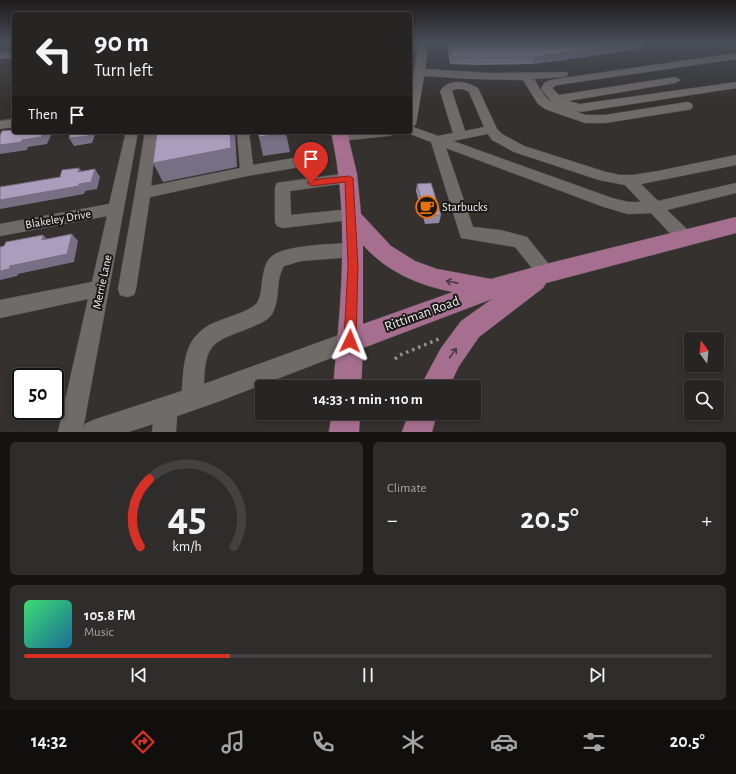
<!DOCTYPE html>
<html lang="en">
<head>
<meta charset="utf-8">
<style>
  :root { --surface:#272523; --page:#2f2d2b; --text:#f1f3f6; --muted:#a4a5a6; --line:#434241; --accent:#d93025 }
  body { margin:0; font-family:"Alegreya Sans",sans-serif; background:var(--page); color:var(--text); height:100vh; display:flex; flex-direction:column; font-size:15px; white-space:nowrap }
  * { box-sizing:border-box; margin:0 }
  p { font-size:13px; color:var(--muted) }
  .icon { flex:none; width:22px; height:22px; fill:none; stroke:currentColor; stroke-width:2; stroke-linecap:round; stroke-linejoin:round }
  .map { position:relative; height:432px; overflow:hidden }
  .panel { display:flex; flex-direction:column; gap:10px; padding:10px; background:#151413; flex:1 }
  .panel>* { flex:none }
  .top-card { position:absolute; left:12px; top:12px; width:400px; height:122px; border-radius:4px; box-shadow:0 2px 6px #0003,0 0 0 1px var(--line); background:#272523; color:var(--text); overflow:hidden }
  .needle { width:26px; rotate:345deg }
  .tools { position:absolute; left:684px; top:332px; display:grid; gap:8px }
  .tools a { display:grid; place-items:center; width:40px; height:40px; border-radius:4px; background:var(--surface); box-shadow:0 2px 6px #0003,0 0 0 1px var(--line); font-size:20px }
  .speed { position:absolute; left:12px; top:368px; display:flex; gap:8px; font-size:20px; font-weight:700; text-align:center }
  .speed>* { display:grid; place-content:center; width:52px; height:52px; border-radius:50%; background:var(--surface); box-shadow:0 2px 6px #0003,0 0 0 1px var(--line); line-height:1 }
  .speed .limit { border:2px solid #111; border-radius:6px; background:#fff; color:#111 }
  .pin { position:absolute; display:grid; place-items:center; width:34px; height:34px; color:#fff; margin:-41px -17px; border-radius:50% 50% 50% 0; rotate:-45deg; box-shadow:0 0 4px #0007 }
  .pin .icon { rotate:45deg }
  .me { position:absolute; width:44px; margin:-22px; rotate:2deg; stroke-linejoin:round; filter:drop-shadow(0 0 3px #0008) }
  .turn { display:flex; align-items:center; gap:14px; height:84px; padding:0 16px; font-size:18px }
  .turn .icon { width:52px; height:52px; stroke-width:2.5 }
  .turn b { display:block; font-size:28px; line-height:34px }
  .then { display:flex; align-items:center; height:38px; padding:0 16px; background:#0003; gap:8px; font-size:15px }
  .big { font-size:30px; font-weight:700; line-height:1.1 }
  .panel .tile { flex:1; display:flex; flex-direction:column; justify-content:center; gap:6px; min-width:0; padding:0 14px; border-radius:6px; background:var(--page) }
  .panel .dial { align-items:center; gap:0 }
  .dial svg { height:104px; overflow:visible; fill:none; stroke:var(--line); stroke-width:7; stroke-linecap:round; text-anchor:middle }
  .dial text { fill:var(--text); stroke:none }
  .song { display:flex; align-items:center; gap:12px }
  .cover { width:48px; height:48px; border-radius:6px; background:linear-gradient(135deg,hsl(140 70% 55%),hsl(200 70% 35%)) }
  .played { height:4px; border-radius:2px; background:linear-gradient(90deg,var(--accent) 30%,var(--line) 30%) }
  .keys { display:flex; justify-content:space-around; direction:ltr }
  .heat { display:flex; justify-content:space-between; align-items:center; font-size:22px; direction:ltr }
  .panel .tiles { flex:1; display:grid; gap:10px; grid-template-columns:1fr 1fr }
  .tile:last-child { grid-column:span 2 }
  .trip { position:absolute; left:255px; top:380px; width:226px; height:40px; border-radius:4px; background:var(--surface); box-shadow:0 2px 6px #0003,0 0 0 1px var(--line); font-weight:700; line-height:40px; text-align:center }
  .tabs { display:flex; height:64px; justify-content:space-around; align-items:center; background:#100f0e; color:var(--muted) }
  .tabs .icon { width:28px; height:28px }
  .tabs .current { color:var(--accent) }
  .tabs b { font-size:18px; color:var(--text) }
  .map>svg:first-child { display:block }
</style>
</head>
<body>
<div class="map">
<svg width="736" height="432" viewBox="0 0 736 432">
  <rect width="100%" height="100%" fill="#34312f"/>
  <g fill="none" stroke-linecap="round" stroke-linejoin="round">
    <!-- minor casing -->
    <g stroke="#53514f" stroke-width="1">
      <g id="minor">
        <path d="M419 43H429L425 69 491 73 567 72 568 74 567 76 563 77 534 79C541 90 546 101 558 105L552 102 541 89 544 83 550 80 736 53V59L557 85 553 87V89L559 95 675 77 681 80 675 83 568 101 580 104 736 82V88L580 112 571 110 586 115H605L687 102 691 103 693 106 691 109 687 110 605 123H585L545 109 538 104 523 80 473 79 424 76 416 124 413 127 438 136 453 133 440 91C449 78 466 81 478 88L497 129 502 134 524 146 606 172 620 175H633L658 171 736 155V165L641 184 658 201 736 183V193L667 210 691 233 693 238 691 243 685 245 679 243 651 213 628 214 604 207 446 148 473 227 500 230 527 237 552 268 555 273 552 278 546 281 540 278 515 247 461 238 431 142 405 132H410V91ZM456 89H463L469 92 484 127 465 131 452 91ZM488 134 492 140 514 152 599 180 625 185 641 202H628L612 198 453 141Z"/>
        <polygon points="14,52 14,58 0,59 0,53"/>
        <polygon points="14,119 14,127 0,129 0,121"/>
        <path d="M126 132H138L83 429 85 424 93 420 182 391C184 355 186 331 224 319 234 315 246 312 255 305 262 299 261 285 263 276 264 270 266 261 271 257 283 245 334 244 352 243L358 245 361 250 358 255 352 257 301 261 284 266C275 279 281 299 272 314 268 320 261 323 254 326 217 342 205 338 204 384L350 331 357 334 360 341 357 348 217 402 177 416 176 432H152L153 424 128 432H58L88 299 0 318V300L92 282 107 216 0 236V224L109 204Z"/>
        <polygon points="145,132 157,132 151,186 240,168 237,132 249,132 253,165 294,158 299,160 301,163 299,166 294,168 247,176 150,197 136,289 134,295 127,297 120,295 118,289 135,193"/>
        <polygon points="350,132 394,132 393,135 388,136 340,141 335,140 333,137 335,134"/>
        <polygon points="349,173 354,174 356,178 354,182 290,191 291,215 351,209 357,211 359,215 357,219 283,228 277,226 275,222 275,187 277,183"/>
      </g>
    </g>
    <!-- major casing -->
    <g stroke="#53514f" stroke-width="1">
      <g id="major">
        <path d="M331 132H347L357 174 361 214 364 217 391 246 415 261 437 269 491 279 546 264 736 217V233L546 283 543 288 479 337 459 366 449 387H420L441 348 461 321 492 299 363 348 361 387H333C341 302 350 216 331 132ZM363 245C387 272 418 285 453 292L363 324Z"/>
        <polygon points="332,413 360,413 359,432 329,432"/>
        <polygon points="409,413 437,413 432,432 402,432"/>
      </g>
    </g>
    <!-- path -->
    <polyline stroke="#959291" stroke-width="3.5" stroke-dasharray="2.5 4" stroke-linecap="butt" points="395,359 400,355 439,339"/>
    <!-- minor -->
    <use href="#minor" fill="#6f6b69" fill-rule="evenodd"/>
    <!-- major -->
    <use href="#major" fill="#a76f8f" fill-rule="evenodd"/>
  </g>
  <!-- wall -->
  <g fill="#9288a2">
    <polygon points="448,43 645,43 643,48 564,60 532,64 475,65 450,64 447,48"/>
    <polygon points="417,184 441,215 439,223 425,224 416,191"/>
  </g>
  <!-- shaded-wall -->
  <g fill="#776f84">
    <polygon points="633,43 645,43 643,48 564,60 532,64 534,57"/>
    <polygon points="44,132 52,132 52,133 47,144 28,147 27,150 0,154 0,145 22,140"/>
    <polygon points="89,132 96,132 92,143 74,146 69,138"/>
    <polygon points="230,132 235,132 237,167 163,182 153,163"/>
    <polygon points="286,133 290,152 263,156 259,137"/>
    <polygon points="79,168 85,175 78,172"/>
    <polygon points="95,169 100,177 97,189 85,191 84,194 0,209 0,200 79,184"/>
    <polygon points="72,234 78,241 74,262 18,274 17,276 0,280 0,271"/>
    <polygon points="43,235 50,242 42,240"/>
  </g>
  <!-- building -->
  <g fill="#aa9ebc" stroke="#776f84">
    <polygon points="449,43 633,43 534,57 477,58 452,57"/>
    <polygon points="14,130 14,132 44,132 41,137 22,140 21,142 0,145 0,135 2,131"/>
    <polygon points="71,132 89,132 88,136 69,138"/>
    <polygon points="157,132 230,132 231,148 153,163"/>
    <polygon points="258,132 286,132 286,133 259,137"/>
    <polygon points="79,168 78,172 95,169 91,182 79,184 79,186 0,200 0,187 60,177 62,170"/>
    <polygon points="431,183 441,215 426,216 417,184"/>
    <polygon points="72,234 67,254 10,266 9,269 0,271 0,247 4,246 6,242 43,235 42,240"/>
  </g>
  <!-- one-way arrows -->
  <defs><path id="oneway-shaft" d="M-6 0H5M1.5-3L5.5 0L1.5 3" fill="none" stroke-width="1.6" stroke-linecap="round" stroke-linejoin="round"/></defs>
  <g stroke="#4b3742">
    <use href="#oneway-shaft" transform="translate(452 282) rotate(-169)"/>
    <use href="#oneway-shaft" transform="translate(453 353) rotate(-55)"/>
  </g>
  <!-- sky -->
  <linearGradient id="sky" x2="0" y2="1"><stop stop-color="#1d1b1a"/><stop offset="0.41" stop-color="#4a4e58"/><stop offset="1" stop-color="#4a4e58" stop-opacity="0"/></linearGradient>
  <rect width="736" height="104" fill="url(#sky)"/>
  <!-- route -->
  <polygon fill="#d93025" stroke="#8d1f18" points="349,176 353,178 358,266 356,341 354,345 350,346 346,345 344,341 348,266 345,182 311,186 307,183 311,180"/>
  <!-- icons -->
  <defs>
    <g id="cafe-ring" transform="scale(1.15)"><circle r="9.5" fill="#1a1918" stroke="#e8710a" stroke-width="1.5"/><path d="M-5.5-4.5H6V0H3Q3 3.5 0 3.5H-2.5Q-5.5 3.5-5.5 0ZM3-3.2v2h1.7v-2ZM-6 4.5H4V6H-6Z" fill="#e8710a"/></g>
  </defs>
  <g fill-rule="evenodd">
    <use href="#cafe-ring" x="427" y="207"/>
  </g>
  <g text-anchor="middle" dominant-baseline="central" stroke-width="4" stroke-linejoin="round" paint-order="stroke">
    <!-- poi labels -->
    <g font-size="12" fill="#f1efee" stroke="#1a1918" text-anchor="start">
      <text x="442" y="207">Starbucks</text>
    </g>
    <!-- street labels -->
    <g font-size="12" fill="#f1efee" stroke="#1a1918">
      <text transform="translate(58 219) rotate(-10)">Blakeley Drive</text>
      <text transform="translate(102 282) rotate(-78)">Merrie Lane</text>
    </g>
    <!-- near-street labels -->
    <g font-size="14" fill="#f1efee" stroke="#1a1918">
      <text transform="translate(422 314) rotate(-20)">Rittiman Road</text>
    </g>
  </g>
</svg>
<div class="tools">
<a><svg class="needle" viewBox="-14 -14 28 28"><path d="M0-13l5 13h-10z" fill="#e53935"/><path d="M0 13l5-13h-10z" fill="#a4a5a6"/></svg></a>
<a><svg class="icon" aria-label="search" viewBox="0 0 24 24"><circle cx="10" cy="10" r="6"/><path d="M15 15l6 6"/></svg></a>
</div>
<div class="speed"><div class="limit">50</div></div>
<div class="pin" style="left:311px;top:183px;background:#d93025"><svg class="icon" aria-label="arrive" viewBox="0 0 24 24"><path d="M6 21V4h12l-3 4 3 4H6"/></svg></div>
<svg class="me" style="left:350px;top:341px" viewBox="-20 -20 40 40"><path d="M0-17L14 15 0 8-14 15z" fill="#d93025" stroke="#fff" stroke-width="4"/></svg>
<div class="trip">14:33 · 1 min · 110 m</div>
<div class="top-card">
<div class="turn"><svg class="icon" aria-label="left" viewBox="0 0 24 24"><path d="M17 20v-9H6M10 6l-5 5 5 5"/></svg><div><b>90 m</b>Turn left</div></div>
<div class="then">Then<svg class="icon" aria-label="arrive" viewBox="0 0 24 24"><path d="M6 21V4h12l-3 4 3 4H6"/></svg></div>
</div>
</div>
<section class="panel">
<div class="tiles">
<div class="tile dial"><svg viewBox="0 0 100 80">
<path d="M14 69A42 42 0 1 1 86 69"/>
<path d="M14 69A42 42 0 0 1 21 17" stroke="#d93025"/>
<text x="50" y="56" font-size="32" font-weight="700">45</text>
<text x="50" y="72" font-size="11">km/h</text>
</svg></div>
<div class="tile"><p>Climate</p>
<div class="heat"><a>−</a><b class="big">20.5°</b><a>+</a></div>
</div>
<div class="tile">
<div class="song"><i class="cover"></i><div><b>105.8 FM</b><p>Music</p></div></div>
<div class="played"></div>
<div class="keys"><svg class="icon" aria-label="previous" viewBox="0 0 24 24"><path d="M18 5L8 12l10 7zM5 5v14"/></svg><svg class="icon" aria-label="pause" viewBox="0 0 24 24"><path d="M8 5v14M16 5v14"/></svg><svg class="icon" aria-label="next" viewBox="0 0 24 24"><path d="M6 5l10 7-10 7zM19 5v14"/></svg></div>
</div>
</div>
</section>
<nav class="tabs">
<b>14:32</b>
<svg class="icon current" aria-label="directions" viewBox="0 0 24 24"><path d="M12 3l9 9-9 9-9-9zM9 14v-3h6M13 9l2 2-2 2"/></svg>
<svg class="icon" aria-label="music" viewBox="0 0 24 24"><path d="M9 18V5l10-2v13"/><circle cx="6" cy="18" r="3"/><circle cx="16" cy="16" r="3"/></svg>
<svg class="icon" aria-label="phone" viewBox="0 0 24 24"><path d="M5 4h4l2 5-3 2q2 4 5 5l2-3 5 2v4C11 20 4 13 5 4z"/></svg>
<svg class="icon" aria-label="climate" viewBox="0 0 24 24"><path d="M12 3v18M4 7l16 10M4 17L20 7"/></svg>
<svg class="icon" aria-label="car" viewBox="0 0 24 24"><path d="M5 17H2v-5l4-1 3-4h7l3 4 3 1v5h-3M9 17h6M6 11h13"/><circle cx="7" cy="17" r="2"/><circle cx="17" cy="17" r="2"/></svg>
<svg class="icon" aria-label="filters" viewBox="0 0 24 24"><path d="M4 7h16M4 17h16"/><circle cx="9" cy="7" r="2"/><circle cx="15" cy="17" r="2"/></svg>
<b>20.5°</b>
</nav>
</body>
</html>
